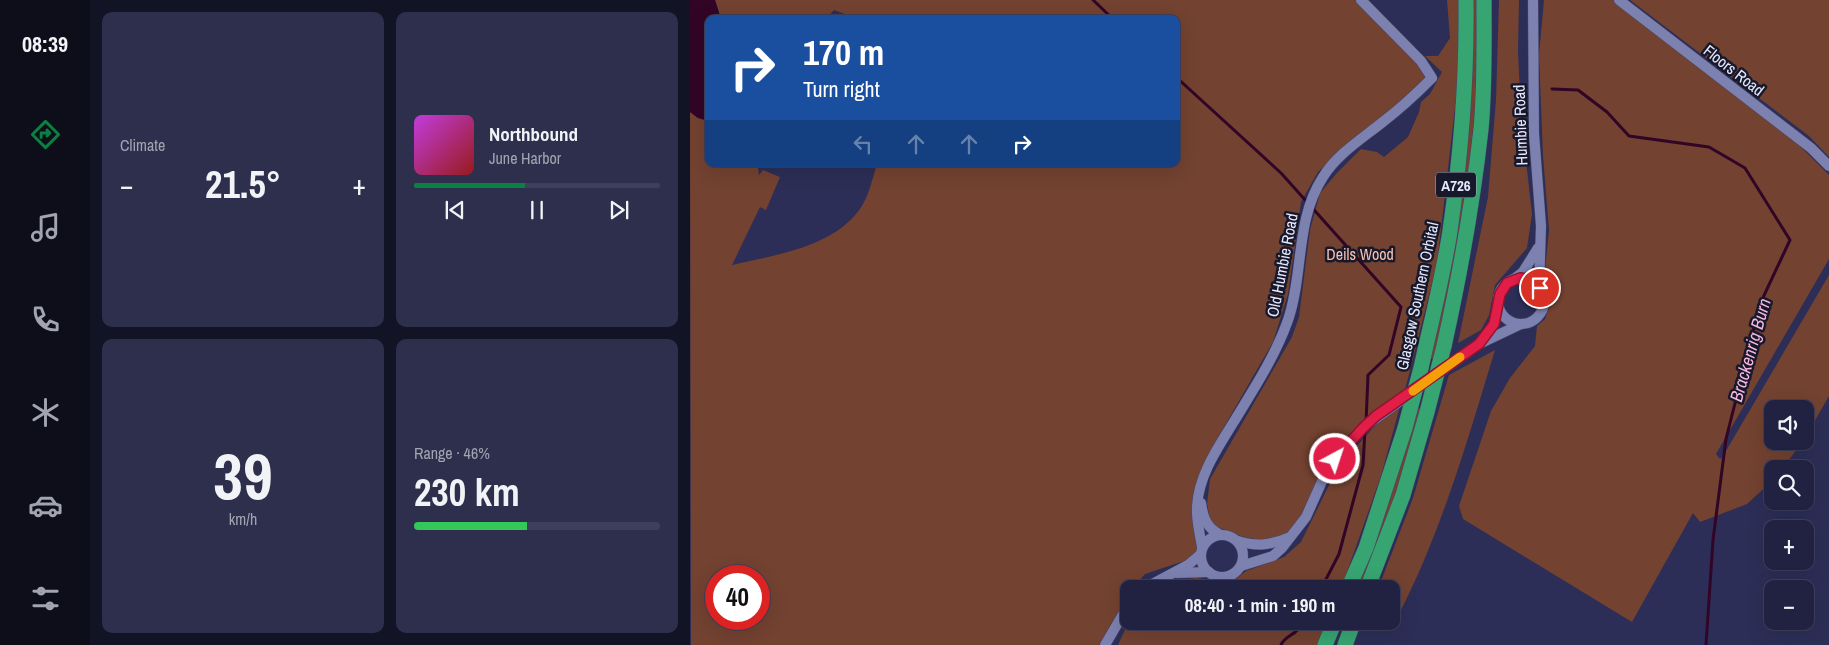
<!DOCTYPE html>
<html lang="en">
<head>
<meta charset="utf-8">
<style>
  :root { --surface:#212241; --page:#2d2f4c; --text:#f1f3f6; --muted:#a2a4b1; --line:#3e3f5a; --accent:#0b8043 }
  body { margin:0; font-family:"Archivo Narrow",sans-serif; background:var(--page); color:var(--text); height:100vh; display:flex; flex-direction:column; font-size:19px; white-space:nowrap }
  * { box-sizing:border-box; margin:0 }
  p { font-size:16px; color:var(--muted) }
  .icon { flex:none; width:28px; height:28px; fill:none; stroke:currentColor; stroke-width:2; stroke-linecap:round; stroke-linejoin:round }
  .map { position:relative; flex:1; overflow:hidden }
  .side { display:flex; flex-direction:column; gap:12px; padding:12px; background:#121324; width:600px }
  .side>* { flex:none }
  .banner { position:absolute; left:15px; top:15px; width:475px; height:152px; border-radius:10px; box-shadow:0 5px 20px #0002,0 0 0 1px var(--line); background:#1a4fa0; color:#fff; overflow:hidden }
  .tools { position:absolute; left:1074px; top:400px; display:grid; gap:10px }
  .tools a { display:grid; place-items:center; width:50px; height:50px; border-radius:10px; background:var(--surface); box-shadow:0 5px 20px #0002,0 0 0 1px var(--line); font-size:25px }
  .speed { position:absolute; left:15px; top:565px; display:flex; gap:10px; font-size:25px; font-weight:700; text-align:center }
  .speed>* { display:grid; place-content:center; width:65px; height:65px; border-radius:50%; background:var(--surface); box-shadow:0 5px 20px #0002,0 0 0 1px var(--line); line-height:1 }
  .speed .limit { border:8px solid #d22; background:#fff; color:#111 }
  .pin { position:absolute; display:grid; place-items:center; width:42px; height:42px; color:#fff; margin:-21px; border:2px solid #fff; border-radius:50%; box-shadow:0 1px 5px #0007 }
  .me { position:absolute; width:55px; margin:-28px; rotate:40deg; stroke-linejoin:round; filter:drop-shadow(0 0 4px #0008) }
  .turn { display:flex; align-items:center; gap:18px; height:105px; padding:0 15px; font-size:22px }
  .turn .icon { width:65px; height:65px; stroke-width:2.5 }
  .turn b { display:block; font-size:35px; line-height:42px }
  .lanes { display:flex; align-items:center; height:48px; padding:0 15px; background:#0003; justify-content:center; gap:25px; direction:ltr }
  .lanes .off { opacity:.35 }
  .big { font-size:38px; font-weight:700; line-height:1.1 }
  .side .tile { flex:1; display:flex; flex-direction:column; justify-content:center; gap:8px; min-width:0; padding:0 18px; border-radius:10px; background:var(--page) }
  .side .dial { align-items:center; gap:0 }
  .dial b { font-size:65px; line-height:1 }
  .song { display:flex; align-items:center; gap:15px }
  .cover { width:60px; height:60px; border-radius:8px; background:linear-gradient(135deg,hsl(290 70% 55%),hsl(0 70% 35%)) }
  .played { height:5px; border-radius:2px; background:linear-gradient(90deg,var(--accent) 45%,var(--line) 45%) }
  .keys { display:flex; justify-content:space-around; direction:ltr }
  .heat { display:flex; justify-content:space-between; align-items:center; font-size:28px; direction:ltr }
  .charge { height:8px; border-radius:4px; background:linear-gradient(90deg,#34c759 46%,var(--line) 0) }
  .side .tiles { flex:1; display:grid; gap:12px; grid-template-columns:repeat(2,1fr) }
  .trip { position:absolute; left:430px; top:580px; width:280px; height:50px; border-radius:10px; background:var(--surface); box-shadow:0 5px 20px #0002,0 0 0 1px var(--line); font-weight:700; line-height:50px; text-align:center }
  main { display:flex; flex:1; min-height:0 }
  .menu { display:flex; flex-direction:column; width:90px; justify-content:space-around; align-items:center; background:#0d0e1a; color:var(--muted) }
  .menu .icon { width:35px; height:35px }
  .menu .on { color:var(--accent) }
  .menu b { font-size:22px; color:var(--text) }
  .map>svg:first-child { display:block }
</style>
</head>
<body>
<main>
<nav class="menu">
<b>08:39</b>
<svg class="icon on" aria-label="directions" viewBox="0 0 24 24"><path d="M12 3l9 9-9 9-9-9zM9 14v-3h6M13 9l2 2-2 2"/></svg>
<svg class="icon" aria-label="music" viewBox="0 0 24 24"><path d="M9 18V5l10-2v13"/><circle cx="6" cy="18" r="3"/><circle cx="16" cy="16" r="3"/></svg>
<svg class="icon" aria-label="phone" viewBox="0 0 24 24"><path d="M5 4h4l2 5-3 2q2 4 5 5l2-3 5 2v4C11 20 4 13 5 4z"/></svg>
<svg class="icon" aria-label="climate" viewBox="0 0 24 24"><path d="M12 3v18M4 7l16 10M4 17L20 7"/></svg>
<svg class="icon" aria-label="car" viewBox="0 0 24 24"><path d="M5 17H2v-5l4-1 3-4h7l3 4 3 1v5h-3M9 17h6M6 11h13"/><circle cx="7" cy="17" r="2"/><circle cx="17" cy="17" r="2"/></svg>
<svg class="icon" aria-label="filters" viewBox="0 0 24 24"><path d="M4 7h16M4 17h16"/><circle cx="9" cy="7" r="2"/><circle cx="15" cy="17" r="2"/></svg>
</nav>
<section class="side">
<div class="tiles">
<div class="tile"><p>Climate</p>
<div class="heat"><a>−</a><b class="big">21.5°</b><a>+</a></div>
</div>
<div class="tile">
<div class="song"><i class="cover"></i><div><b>Northbound</b><p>June Harbor</p></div></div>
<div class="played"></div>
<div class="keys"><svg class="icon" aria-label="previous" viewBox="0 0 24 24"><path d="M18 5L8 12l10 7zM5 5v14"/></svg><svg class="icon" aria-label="pause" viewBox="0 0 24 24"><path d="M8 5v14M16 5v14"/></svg><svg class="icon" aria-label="next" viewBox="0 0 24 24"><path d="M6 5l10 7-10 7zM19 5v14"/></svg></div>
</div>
<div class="tile dial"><b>39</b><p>km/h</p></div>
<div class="tile"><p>Range · 46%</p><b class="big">230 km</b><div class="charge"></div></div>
</div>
</section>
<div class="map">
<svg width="1139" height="645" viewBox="0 0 1139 645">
  <rect width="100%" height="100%" fill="#2c2e57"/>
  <!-- green -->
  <g fill="#734231" fill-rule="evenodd">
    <path d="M25 0H668L730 66 735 77 732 84 668 137 660 141 628 172 611 202 598 294 583 342 527 439 506 486 507 551 497 560 455 574 442 589H439V594L409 645H1L0 112 8 118 19 121V164H55L68 168 69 175 73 170 90 177 76 210 70 207 42 265C86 255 149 246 173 204 180 192 183 176 187 164H486V19H168L144 10 136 19H31ZM26 576H69V619H26Z"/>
    <path d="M757 0H772L766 99 747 264 715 390C682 411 659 431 637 463 626 479 620 498 611 515 591 555 552 538 521 524L517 504 520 479 602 337 609 317 620 230 630 193 646 174 671 149 687 152 694 157 718 137 729 112 731 102 740 94 752 72 735 56H748L760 38Z"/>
    <path d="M784 0H788L785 109 775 209 745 357 739 360C769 239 783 125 784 0Z"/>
    <polygon points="809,0 829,0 828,51 831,116 842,214 837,248 805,285 799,315 791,330 768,343 798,197 806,100"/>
    <polygon points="854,0 923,0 1103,139 1139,175 1139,259 1026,454 1030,459 1033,456 1139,275 1139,396 1115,438 1115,409 1082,409 1082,441 1113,441 1092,469 1082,469 1082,481 1057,504 1010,522 1003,513 942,622 773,519 769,506 801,411 820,378 845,346 847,326 855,319 859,307 854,280 859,230 853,156 849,55"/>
    <polygon points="940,0 1139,0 1139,157 1119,136"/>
    <path d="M805 350C778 439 752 530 709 614L701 611V589H688L723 498 759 375Z"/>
    <polygon points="710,406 691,476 651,589 465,589 472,584 490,580 506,578 537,582 546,579 556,571 594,557 611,542 648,467 683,428"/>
    <polygon points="732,407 710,484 670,589 665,589 727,409"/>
    <polygon points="439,621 638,621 628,645 428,645"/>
  </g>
  <!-- water -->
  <polygon fill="#320527" points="0,0 25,0 31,19 19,19 19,121 8,118 0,112"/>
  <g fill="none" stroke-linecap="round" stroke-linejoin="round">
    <!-- stream -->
    <g stroke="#320527" stroke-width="3">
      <polyline points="403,0 423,19"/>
      <polyline points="486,77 591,173 711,307 699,355 678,375 676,423"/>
      <polyline points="862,89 888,90 917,112 939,136 1019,147 1055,168 1100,240 1070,304 1036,439 1023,540 1016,645"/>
      <polyline points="631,589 649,554 673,465 675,430"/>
      <path d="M591 645C595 635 607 636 614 621"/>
    </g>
    <!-- minor casing -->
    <g stroke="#47486a" stroke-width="11">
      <g id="minor">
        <polyline points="843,0 844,134 851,226 849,288"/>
        <polyline points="929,0 1121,148 1139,166"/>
        <circle cx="831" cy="301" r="23"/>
        <polyline points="824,279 833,272 848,248"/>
        <polyline points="793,340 804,324 808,303"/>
        <path d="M511 503C513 517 516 527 529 534"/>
        <circle cx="532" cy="556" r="21"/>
        <path d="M548 541C567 547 581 545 600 537"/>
        <path d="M512 547C510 534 506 520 507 506 509 475 527 449 543 423 563 390 585 357 598 320 614 273 605 220 633 177 647 154 673 138 694 121 711 108 727 93 742 78L731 61 671 0"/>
        <polyline points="551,566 583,556 592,548 616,517 633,479 645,459 673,428 789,344 831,324"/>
        <polyline points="487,573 519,572"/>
        <polyline points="453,589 498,565 511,554"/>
        <polyline points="415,645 439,604"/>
      </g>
    </g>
    <!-- highway casing -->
    <g stroke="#47486a" stroke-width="16">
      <g id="highway">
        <path d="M754 346C770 274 783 202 791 129 795 87 794 43 794 0"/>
        <path d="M731 368C741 322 753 277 760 231 771 155 777 77 776 0"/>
        <polyline points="658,589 676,548 715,428"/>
        <polyline points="677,589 713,495 737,412"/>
        <polyline points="635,645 645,621"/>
        <polyline points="655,645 664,621"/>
      </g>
    </g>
    <!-- minor -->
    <use href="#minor" stroke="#7c81b0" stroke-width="10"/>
    <!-- highway -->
    <use href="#highway" stroke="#37a572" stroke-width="15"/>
    <!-- highway-bridge casing -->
    <g stroke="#47486a" stroke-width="16" stroke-linecap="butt">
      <g id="highway-bridge">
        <polyline points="737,412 754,346"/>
        <polyline points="715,428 731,368"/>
      </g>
    </g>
    <!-- highway-bridge -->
    <use href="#highway-bridge" stroke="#37a572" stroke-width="15"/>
  </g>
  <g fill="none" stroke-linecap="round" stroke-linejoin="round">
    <!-- route casing -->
    <g stroke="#92132f" stroke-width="12">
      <polyline id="route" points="645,459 673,428 686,416 789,344 804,324 810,294 817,283 830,278 837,279 850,288"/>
    </g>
    <!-- route -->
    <use href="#route" stroke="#e11d48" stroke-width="9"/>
    <!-- slow -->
    <polyline stroke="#f59e0b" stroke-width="9" points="723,391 770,357"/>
  </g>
  <g text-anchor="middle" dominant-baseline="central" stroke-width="5" stroke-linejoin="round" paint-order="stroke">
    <!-- shield labels -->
    <rect fill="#17192b" stroke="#a8abbf" stroke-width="1" x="746" y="172.5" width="40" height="25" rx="4"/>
    <g font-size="15" font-weight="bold" fill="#e6e9fe">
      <text x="766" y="185">A726</text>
    </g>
    <!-- street labels -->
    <g font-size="16" fill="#e6e9fe" stroke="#17192b">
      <text transform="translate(1044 70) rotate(38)">Floors Road</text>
      <text transform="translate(830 125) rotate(-92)">Humbie Road</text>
      <text transform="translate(592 265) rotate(-79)">Old Humbie Road</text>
      <text transform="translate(727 296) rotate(-78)">Glasgow Southern Orbital</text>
    </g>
    <!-- park labels -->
    <g font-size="16" fill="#f7bfad" stroke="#17192b">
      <text x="670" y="254">Deils Wood</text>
    </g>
    <!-- water labels -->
    <g font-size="18" font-style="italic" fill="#f7b7e1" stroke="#17192b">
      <text transform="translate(1060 350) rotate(-74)">Brackenrig Burn</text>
    </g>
  </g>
</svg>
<div class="tools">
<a><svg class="icon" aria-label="sound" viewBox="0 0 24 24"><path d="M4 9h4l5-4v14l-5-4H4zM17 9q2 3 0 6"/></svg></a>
<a><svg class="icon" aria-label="search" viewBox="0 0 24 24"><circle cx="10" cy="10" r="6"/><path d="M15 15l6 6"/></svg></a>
<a>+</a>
<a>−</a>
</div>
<div class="speed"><div class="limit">40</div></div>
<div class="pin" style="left:850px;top:288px;background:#d93025"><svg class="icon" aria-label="arrive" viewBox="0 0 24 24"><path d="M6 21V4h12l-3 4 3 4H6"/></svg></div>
<svg class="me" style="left:645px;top:459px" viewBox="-20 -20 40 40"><circle r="17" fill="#e11d48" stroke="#fff" stroke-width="3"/><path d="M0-11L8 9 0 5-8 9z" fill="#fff"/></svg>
<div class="trip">08:40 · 1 min · 190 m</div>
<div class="banner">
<div class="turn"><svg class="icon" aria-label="right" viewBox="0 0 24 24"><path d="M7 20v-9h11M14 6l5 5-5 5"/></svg><div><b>170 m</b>Turn right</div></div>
<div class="lanes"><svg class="icon off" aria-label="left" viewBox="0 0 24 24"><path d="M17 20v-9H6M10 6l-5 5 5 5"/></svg><svg class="icon off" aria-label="ahead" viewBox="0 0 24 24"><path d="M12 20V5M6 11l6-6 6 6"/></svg><svg class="icon off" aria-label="ahead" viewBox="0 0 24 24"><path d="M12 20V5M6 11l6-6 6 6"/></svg><svg class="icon" aria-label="right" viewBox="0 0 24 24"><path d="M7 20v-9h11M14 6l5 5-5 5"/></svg></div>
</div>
</div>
</main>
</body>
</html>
